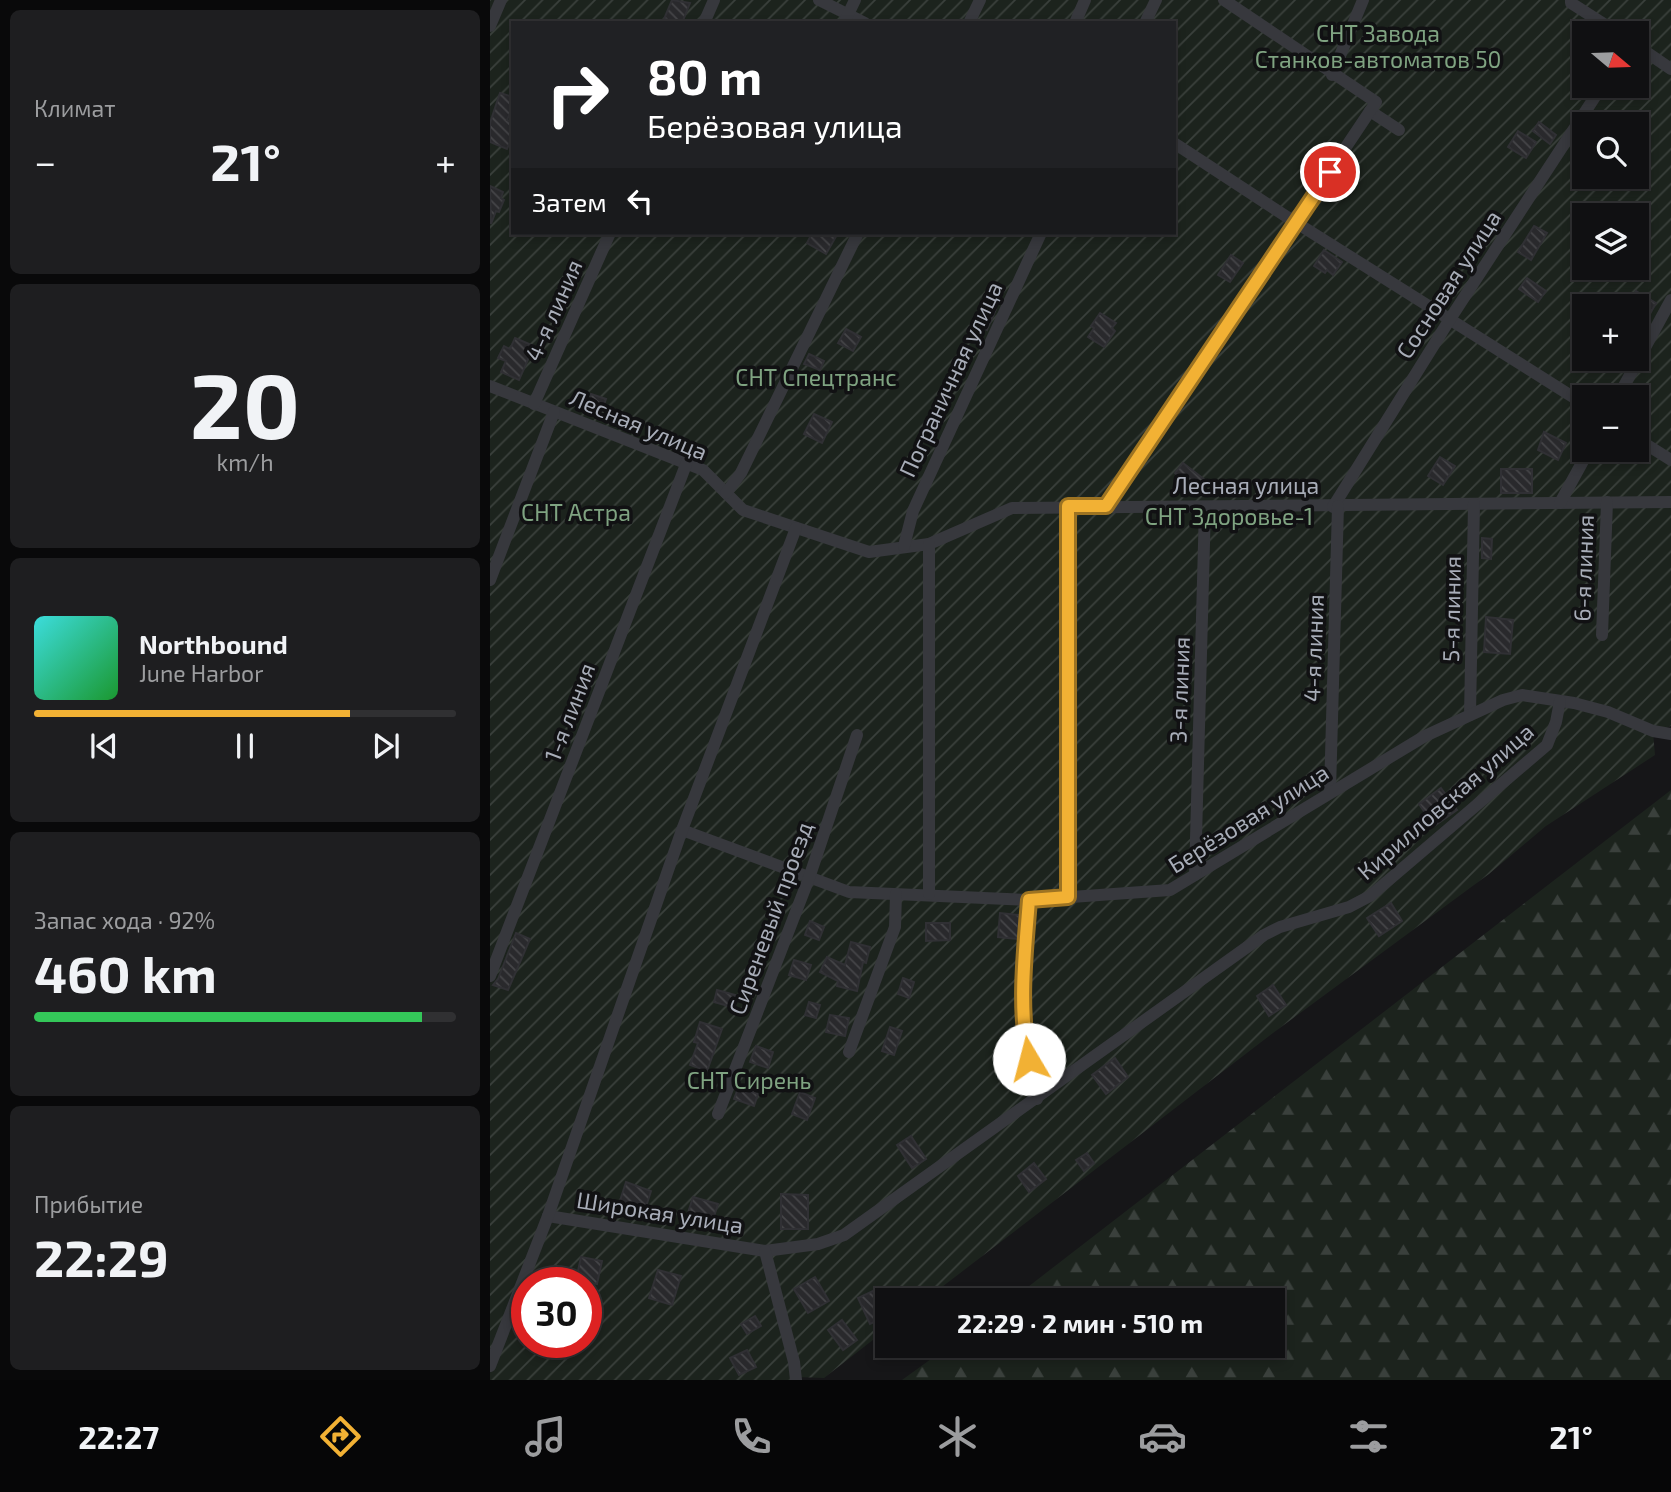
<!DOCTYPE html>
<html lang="ru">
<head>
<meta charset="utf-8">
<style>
  :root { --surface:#101012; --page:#1e1e20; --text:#f1f3f6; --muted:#9c9d9f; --line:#303032; --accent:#f2b134 }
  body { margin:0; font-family:"Exo 2",sans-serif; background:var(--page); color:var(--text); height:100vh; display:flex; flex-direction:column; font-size:26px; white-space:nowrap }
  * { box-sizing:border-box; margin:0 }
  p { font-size:23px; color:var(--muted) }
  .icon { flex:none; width:38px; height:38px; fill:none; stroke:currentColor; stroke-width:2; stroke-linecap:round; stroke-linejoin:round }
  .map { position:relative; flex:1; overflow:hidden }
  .sheet { display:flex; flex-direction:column; gap:10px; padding:10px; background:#09090a; width:490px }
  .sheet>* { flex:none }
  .top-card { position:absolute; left:21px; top:21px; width:665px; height:214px; border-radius:0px; box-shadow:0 4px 10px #0003,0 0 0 2px var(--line); background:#202124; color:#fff; overflow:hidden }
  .needle { width:46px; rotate:109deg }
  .controls { position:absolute; left:1082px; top:21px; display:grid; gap:14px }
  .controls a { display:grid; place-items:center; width:77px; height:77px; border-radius:0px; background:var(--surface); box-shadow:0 4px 10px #0003,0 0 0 2px var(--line); font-size:35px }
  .speed { position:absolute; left:21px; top:1267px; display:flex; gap:14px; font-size:35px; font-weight:700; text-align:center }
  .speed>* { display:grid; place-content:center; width:91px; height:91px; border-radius:50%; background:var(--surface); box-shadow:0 4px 10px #0003,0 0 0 2px var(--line); line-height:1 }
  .speed .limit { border:10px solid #d22; background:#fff; color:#111 }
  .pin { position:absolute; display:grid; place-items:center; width:60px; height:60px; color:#fff; margin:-30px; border:4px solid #fff; border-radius:50%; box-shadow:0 2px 7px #0007 }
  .me { position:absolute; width:77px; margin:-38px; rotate:352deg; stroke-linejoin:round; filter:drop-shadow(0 0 5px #0008) }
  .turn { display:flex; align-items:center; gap:24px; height:147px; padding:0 21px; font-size:32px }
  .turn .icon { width:91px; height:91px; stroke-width:2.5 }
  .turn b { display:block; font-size:49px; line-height:60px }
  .then { display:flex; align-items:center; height:66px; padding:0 21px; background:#0003; gap:14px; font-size:26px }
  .big { font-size:52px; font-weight:700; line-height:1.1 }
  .sheet .tile { flex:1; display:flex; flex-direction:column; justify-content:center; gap:10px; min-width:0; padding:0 24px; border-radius:10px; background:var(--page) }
  .sheet .dial { align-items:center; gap:0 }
  .dial b { font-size:91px; line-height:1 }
  .song { display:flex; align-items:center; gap:21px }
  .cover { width:84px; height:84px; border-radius:10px; background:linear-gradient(135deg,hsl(180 70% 55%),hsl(130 70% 35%)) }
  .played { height:7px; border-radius:4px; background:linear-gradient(90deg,var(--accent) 75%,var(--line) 75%) }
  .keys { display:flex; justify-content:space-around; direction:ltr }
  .heat { display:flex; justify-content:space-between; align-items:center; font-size:38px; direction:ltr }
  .charge { height:10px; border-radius:5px; background:linear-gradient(90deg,#34c759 92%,var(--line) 0) }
  .trip { position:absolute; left:385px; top:1288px; width:410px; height:70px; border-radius:0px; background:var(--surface); box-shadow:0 4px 10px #0003,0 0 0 2px var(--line); font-weight:700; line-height:70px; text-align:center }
  .menu { display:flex; height:112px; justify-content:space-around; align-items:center; background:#060607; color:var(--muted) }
  .menu .icon { width:49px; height:49px }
  .menu .selected { color:var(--accent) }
  .menu b { font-size:32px; color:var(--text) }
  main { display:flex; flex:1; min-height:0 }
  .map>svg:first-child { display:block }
</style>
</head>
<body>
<main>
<section class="sheet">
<div class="tile"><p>Климат</p>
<div class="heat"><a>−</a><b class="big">21°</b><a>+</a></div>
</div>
<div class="tile dial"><b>20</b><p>km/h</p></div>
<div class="tile">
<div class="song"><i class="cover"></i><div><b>Northbound</b><p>June Harbor</p></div></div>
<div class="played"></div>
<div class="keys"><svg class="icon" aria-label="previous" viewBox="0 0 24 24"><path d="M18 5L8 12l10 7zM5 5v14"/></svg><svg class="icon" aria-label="pause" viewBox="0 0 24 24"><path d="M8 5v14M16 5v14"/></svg><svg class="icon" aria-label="next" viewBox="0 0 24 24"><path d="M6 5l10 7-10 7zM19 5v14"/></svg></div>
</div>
<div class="tile"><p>Запас хода · 92%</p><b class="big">460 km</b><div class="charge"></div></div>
<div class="tile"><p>Прибытие</p><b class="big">22:29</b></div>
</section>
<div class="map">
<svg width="1181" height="1380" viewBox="0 0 1181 1380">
  <defs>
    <pattern id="forest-firs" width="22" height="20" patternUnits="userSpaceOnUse" patternTransform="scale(1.75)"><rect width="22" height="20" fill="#1c231d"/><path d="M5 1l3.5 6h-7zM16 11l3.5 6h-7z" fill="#3a403c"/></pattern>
    <pattern id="garden-furrows" width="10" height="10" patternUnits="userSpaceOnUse" patternTransform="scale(1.75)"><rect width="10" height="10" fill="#1c231d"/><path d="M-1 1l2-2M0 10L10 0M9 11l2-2" fill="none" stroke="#3a403c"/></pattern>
    <pattern id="building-back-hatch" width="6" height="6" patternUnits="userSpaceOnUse" patternTransform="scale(1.75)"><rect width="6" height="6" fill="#29292c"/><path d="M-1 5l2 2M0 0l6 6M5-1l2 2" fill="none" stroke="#454548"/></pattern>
  </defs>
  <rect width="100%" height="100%" fill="#161618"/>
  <!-- forest -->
  <polygon fill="url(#forest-firs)" points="1181,790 1181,1380 412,1380 459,1346 782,1346 782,1300 521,1300"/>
  <!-- garden -->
  <path fill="url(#garden-furrows)" fill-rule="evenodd" d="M0 0H1181V726L1163 732 1165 755 1056 826 999 874 783 1033 435 1300H397V1329L334 1378 307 1377 305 1380H0ZM23 23H684V233H23ZM1094 33H1146V86H1094ZM1094 124H1146V177H1094ZM1094 215H1146V268H1094ZM1094 306H1146V359H1094ZM1094 397H1146V450H1094ZM37 1283H96V1342H37Z"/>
  <!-- building -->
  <g fill="url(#building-back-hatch)" stroke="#303034" stroke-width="2">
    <polygon points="182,0 200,3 192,23 174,19"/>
    <polygon points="10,93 23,97 23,106 17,120 23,123 23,135 17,149 0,142 0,123"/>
    <polygon points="1049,122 1066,135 1060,144 1043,131"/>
    <polygon points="1028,131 1046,142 1036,158 1018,147"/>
    <polygon points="0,186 13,192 11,198 14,200 9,212 6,211 1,224"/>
    <polygon points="1044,226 1057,233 1041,260 1028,252"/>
    <polygon points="322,233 348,233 336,254 317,243"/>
    <polygon points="834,250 852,262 843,275 837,270 835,273 824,266"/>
    <polygon points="741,255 753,263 740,282 728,275"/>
    <polygon points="1037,278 1056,291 1048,302 1029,289"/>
    <polygon points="1146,291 1166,303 1160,314 1139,302"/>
    <polygon points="498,303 506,309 497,330 485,322"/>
    <polygon points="610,313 626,323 622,328 625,331 614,347 598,337 604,328 601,326"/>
    <polygon points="356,329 371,337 363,351 348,343"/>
    <polygon points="25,338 44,346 29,380 11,372 16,361 8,358 14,346 20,349"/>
    <polygon points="319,354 334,361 330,370 314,364"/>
    <polygon points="101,394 116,399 112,411 97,406"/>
    <polygon points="324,414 342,422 332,443 314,434"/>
    <polygon points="1054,432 1076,443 1068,460 1048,450"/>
    <polygon points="950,457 965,466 953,485 938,476"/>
    <polygon points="693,463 715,480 707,490 685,473"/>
    <rect x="1011" y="469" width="31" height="24"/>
    <polygon points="992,538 1002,539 1001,559 992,558"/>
    <polygon points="996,617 1023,620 1020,654 994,652"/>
    <polygon points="951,788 967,810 944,826 929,804"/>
    <polygon points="901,903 912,921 889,936 877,918"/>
    <polygon points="510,913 529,915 528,939 508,937"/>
    <polygon points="320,921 334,927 329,940 315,935"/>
    <polygon points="436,923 460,923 460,940 436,941"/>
    <polygon points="26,933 40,939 18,990 3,985 8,979"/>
    <polygon points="361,942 380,947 376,963 373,962 367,991 347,986 348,981 330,972 337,957 355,965"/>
    <polygon points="304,960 321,965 316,980 299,975"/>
    <polygon points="413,978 424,982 419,998 408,994"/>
    <polygon points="783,985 796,1005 779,1016 767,996"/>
    <polygon points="227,990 245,995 242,1007 224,1002"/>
    <polygon points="319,1002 330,1005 326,1018 315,1015"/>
    <polygon points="340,1015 359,1018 355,1036 336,1032"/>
    <polygon points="210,1022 232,1029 217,1071 200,1065 208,1043 204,1042"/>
    <polygon points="400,1027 412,1031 404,1055 392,1051"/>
    <polygon points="266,1046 283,1052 278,1068 260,1062"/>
    <polygon points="625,1058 638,1077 616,1094 602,1075"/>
    <polygon points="249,1086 268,1094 264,1106 244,1099"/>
    <polygon points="310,1092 325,1098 317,1120 302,1114"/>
    <polygon points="421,1136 436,1159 422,1168 407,1145"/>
    <polygon points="597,1153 604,1163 594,1171 586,1160"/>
    <polygon points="544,1163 556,1179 539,1192 528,1176"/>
    <polygon points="136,1182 161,1191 154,1213 129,1204"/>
    <polygon points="291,1194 318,1195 318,1229 291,1229"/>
    <polygon points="203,1197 228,1204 222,1223 197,1216"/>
    <polygon points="91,1257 112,1261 107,1284 86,1280"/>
    <polygon points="168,1270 191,1276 182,1305 159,1298"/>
    <polygon points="325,1277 339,1301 318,1313 304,1289"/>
    <polygon points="385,1290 397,1316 380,1324 368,1298"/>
    <polygon points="265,1316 271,1326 257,1334 251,1324"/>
    <polygon points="352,1320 367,1340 353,1350 338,1330"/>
    <polygon points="65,1342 79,1342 85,1346 76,1359 61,1349"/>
    <polygon points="257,1350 266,1367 249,1375 240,1358"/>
  </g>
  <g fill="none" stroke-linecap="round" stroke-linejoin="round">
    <!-- street -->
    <g stroke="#37383d" stroke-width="12">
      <polyline points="329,0 375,23"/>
      <polyline points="1081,0 1081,3 1128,33"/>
      <polyline points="214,23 224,0"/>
      <polyline points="354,23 365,0"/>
      <polyline points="479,23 490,0"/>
      <polyline points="585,23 595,0"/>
      <polyline points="655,23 666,0"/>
      <polyline points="0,26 11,0"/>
      <polyline points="1146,45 1181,69"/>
      <polyline points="842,75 873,0"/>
      <polyline points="880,111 909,130"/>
      <polyline points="684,143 794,215 1094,404"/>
      <polyline points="0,386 213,470 253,510 379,552 439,544 522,508 1181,502"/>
      <polyline points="1128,397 1181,300"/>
      <polyline points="44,404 120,233"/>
      <polyline points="1146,438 1181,460"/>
      <polyline points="236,493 251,473 368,233"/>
      <polyline points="1070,503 1099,450"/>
      <polyline points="578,506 578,897"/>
      <polyline points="616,506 886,102 734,0"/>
      <polyline points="843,507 960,319 1112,86"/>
      <polyline points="414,546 423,511 551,233"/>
      <polyline points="0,580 64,412"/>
      <polyline points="1112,635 1117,502"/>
      <polyline points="980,715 984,504"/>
      <polyline points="840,791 848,506"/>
      <polyline points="192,830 359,892 539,900 680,890 935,736 1013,700 1032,695 1084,703 1118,712 1163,731 1181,734"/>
      <polyline points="705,875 715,507"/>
      <polyline points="439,894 439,544"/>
      <polyline points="539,900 533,1013 534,1038 547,1099"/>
      <polyline points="0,976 197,462"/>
      <polyline points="359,1052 405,927 406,894"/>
      <polyline points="228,1114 319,878 367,735"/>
      <polyline points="58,1216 275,1251 328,1244 354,1235 774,935 790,927 859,907 880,896 1057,745 1066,722 1070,701"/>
      <polyline points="275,1251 304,1362 306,1380"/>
      <polyline points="0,1366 58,1216 192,830 306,528"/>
    </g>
  </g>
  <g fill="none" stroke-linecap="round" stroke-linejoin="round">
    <!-- route casing -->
    <g stroke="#9d7322" stroke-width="18">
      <path id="route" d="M539 1059C528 1007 535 952 539 900L578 897V506H616L840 172"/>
    </g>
    <!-- route -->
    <use href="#route" stroke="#f2b134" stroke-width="12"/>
  </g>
  <g text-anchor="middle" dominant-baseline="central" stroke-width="7" stroke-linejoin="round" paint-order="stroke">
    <!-- park labels -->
    <g font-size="23" fill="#7fa381" stroke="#111113">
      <text x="888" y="33">СНТ Завода<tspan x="888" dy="26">Станков-автоматов 50</tspan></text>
      <text x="326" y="377">СНТ Спецтранс</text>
      <text x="86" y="512">СНТ Астра</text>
      <text x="739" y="516">СНТ Здоровье-1</text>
      <text x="259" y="1080">СНТ Сирень</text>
    </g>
    <!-- street labels -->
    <g font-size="23" fill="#a8adb8" stroke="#111113">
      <text transform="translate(958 284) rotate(-57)">Сосновая улица</text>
      <text transform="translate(63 310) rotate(-66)">4-я линия</text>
      <text transform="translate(460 379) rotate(-65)">Пограничная улица</text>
      <text transform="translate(149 424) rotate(23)">Лесная улица</text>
      <text x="756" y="485">Лесная улица</text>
      <text transform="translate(1093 568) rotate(-88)">6-я линия</text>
      <text transform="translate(961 609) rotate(-89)">5-я линия</text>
      <text transform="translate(823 648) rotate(-88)">4-я линия</text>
      <text transform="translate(689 690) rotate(-88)">3-я линия</text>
      <text transform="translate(79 712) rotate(-69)">1-я линия</text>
      <text transform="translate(955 801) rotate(-41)">Кирилловская улица</text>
      <text transform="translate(758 818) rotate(-32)">Берёзовая улица</text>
      <text transform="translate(280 918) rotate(-70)">Сиреневый проезд</text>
      <text transform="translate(170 1212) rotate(9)">Широкая улица</text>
    </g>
  </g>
</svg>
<div class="controls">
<a><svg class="needle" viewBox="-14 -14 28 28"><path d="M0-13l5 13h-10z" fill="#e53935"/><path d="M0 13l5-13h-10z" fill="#9c9d9f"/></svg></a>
<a><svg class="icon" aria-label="search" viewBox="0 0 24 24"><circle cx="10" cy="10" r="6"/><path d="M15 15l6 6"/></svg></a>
<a><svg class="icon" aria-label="layers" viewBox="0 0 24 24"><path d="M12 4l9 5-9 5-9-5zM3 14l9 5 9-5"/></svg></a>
<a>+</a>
<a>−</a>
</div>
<div class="speed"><div class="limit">30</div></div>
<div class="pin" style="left:840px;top:172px;background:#d93025"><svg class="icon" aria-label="arrive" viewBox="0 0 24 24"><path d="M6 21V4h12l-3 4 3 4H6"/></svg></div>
<svg class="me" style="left:539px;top:1059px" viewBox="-20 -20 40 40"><circle r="19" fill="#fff"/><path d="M0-13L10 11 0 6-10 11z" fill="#f2b134"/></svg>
<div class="trip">22:29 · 2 мин · 510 m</div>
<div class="top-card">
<div class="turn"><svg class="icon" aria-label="right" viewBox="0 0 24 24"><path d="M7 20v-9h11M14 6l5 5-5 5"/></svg><div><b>80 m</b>Берёзовая улица</div></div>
<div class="then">Затем<svg class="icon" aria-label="left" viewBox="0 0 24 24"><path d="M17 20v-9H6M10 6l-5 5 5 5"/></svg></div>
</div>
</div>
</main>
<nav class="menu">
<b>22:27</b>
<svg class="icon selected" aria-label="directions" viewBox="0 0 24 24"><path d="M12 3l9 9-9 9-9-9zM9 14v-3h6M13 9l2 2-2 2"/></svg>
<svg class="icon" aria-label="music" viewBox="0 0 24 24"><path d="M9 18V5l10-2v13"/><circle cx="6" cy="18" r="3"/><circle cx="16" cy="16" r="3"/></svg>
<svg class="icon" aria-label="phone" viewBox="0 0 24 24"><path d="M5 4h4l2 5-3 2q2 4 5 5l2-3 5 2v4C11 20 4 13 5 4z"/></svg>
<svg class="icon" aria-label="climate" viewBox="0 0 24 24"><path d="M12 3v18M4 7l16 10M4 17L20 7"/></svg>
<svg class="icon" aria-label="car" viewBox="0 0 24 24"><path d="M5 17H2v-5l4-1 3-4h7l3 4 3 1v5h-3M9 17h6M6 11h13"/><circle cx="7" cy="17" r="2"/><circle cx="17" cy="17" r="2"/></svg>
<svg class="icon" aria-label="filters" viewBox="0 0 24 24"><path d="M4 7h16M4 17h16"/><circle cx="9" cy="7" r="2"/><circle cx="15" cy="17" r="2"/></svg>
<b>21°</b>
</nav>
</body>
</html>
